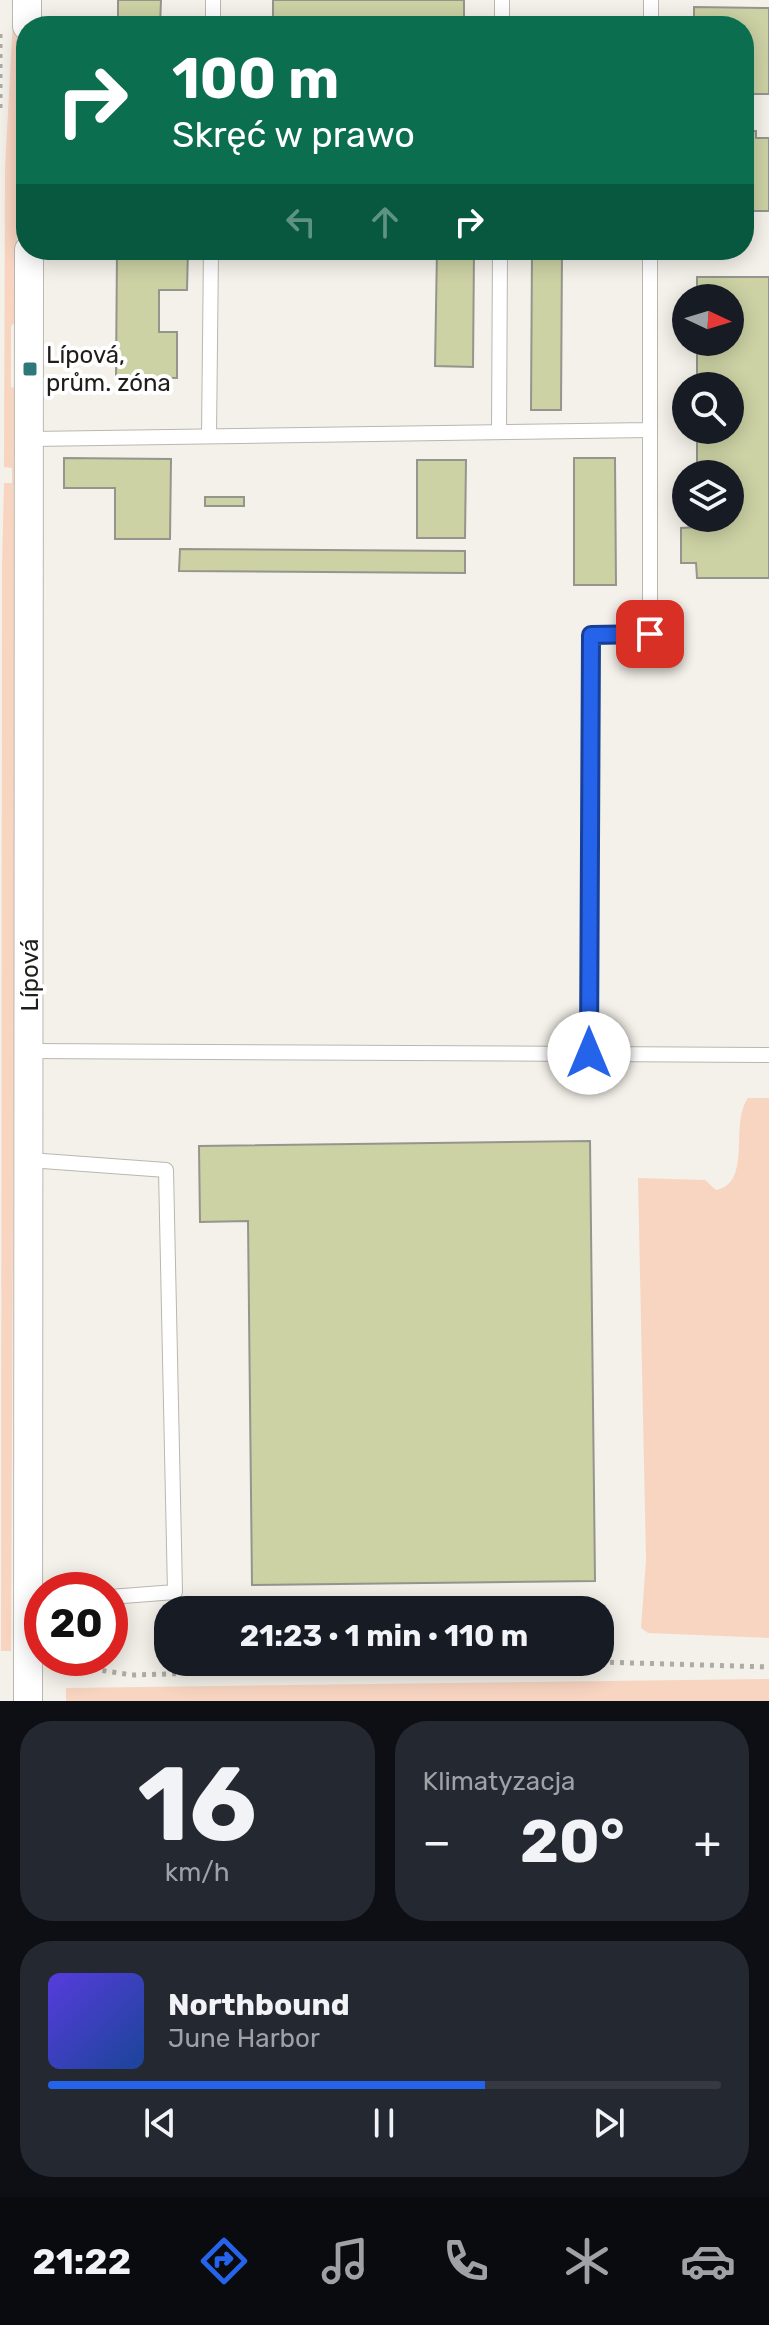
<!DOCTYPE html>
<html lang="pl">
<head>
<meta charset="utf-8">
<style>
  :root { --surface:#171b24; --page:#242831; --text:#f1f3f6; --muted:#9ea1a6; --line:#363941; --accent:#2563eb }
  body { margin:0; font-family:Rubik,sans-serif; background:var(--page); color:var(--text); height:100vh; display:flex; flex-direction:column; font-size:30px; white-space:nowrap }
  * { box-sizing:border-box; margin:0 }
  p { font-size:26px; color:var(--muted) }
  .icon { flex:none; width:44px; height:44px; fill:none; stroke:currentColor; stroke-width:2; stroke-linecap:round; stroke-linejoin:round }
  .map { position:relative; height:1701px; overflow:hidden }
  .panel { display:flex; flex-direction:column; gap:20px; padding:20px; background:#0d0f14; flex:1 }
  .panel>* { flex:none }
  .top-card { position:absolute; left:16px; top:16px; width:738px; height:244px; border-radius:32px; box-shadow:0 4px 20px #0003; background:#0b6e4f; color:#fff; overflow:hidden }
  .needle { width:52px; rotate:94deg }
  .controls { position:absolute; left:672px; top:284px; display:grid; gap:16px }
  .controls a { display:grid; place-items:center; width:72px; height:72px; border-radius:50%; background:var(--surface); box-shadow:0 4px 20px #0003; font-size:40px }
  .speed { position:absolute; left:24px; top:1572px; display:flex; gap:16px; font-size:40px; font-weight:700; text-align:center }
  .speed>* { display:grid; place-content:center; width:104px; height:104px; border-radius:50%; background:var(--surface); box-shadow:0 4px 20px #0003; line-height:1 }
  .speed .limit { border:12px solid #d22; background:#fff; color:#111 }
  .pin { position:absolute; display:grid; place-items:center; width:68px; height:68px; color:#fff; margin:-34px; border-radius:16px; box-shadow:0 4px 12px #0006 }
  .me { position:absolute; width:88px; margin:-44px; rotate:0deg; stroke-linejoin:round; filter:drop-shadow(0 0 6px #0008) }
  .turn { display:flex; align-items:center; gap:28px; height:168px; padding:0 24px; font-size:36px }
  .turn .icon { width:104px; height:104px; stroke-width:2.5 }
  .turn b { display:block; font-size:56px; line-height:68px }
  .lanes { display:flex; align-items:center; height:76px; padding:0 24px; background:#0003; justify-content:center; gap:40px; direction:ltr }
  .lanes .off { opacity:.35 }
  .big { font-size:60px; font-weight:700; line-height:1.1 }
  .panel .tile { flex:1; display:flex; flex-direction:column; justify-content:center; gap:12px; min-width:0; padding:0 28px; border-radius:32px; background:var(--page) }
  .panel .dial { align-items:center; gap:0 }
  .dial b { font-size:104px; line-height:1 }
  .song { display:flex; align-items:center; gap:24px }
  .cover { width:96px; height:96px; border-radius:12px; background:linear-gradient(135deg,hsl(250 70% 55%),hsl(220 70% 35%)) }
  .played { height:8px; border-radius:4px; background:linear-gradient(90deg,var(--accent) 65%,var(--line) 65%) }
  .keys { display:flex; justify-content:space-around; direction:ltr }
  .heat { display:flex; justify-content:space-between; align-items:center; font-size:44px; direction:ltr }
  .panel .tiles { flex:1; display:grid; gap:20px; grid-template-columns:1fr 1fr }
  .tile:last-child { grid-column:span 2 }
  .trip { position:absolute; left:154px; top:1596px; width:460px; height:80px; border-radius:32px; background:var(--surface); box-shadow:0 4px 20px #0003; font-weight:700; line-height:80px; text-align:center }
  .menu { display:flex; height:128px; justify-content:space-around; align-items:center; background:#090b0e; color:var(--muted) }
  .menu .icon { width:56px; height:56px }
  .menu .current { color:var(--accent) }
  .menu b { font-size:36px; color:var(--text) }
  .map>svg:first-child { display:block }
</style>
</head>
<body>
<div class="map">
<svg width="769" height="1701" viewBox="0 0 769 1701">
  <rect width="100%" height="100%" fill="#f4f1ea"/>
  <!-- green -->
  <g fill="#f8d5c1">
    <polygon points="14,0 18,0 17,321 11,326 11,387 17,388 11,1651 1,1651 2,567 4,483 12,483 12,468 4,467 5,168"/>
    <path d="M748 1098H769V1638L648 1633 641 1628 646 1560 638 1178 705 1180 716 1190C753 1183 729 1124 748 1098Z"/>
    <polygon points="769,1679 769,1701 66,1701 66,1688"/>
  </g>
  <!-- building -->
  <g fill="#ccd2a4" stroke="#94958d" stroke-width="2">
    <polygon points="118,0 161,0 160,26 118,26"/>
    <rect x="273" y="0" width="191" height="26"/>
    <polygon points="694,7 769,8 769,94 744,94 744,26 694,26"/>
    <rect x="533" y="19" width="42" height="7"/>
    <polygon points="744,131 756,131 756,138 769,138 769,211 744,211"/>
    <polygon points="117,250 188,250 187,290 159,290 159,332 177,332 177,378 116,377"/>
    <polygon points="437,250 474,250 473,367 435,366"/>
    <polygon points="532,250 562,250 561,410 531,410"/>
    <polygon points="697,277 769,277 769,578 697,578 696,563 681,563 681,528 697,527 697,518 730,518 730,474 697,474 697,430 730,430 730,386 697,386 697,342 730,342 730,298 697,298"/>
    <polygon points="64,458 171,459 170,539 115,539 115,488 64,488"/>
    <polygon points="574,458 615,458 616,585 574,585"/>
    <polygon points="417,460 466,460 465,538 417,538"/>
    <rect x="205" y="497" width="39" height="9"/>
    <polygon points="180,549 465,551 465,573 179,571"/>
    <polygon points="590,1141 595,1581 252,1585 248,1221 200,1222 199,1146"/>
  </g>
  <g fill="none" stroke-linecap="round" stroke-linejoin="round">
    <!-- service casing -->
    <g stroke="#b9b7af" stroke-width="16">
      <g id="service">
        <polyline points="213,26 213,0"/>
        <polyline points="502,26 502,0"/>
        <polyline points="651,26 651,0"/>
        <polyline points="499,432 500,250"/>
        <polyline points="209,436 211,250"/>
        <polyline points="31,439 650,430 650,250"/>
        <polyline points="30,1051 769,1055"/>
        <polyline points="589,1053 591,635 650,634 650,430"/>
        <polyline points="29,1160 166,1170 175,1592 110,1597"/>
      </g>
    </g>
    <!-- minor casing -->
    <g stroke="#b9b7af" stroke-width="30">
      <g id="minor">
        <polyline points="27,0 27,26"/>
        <polyline points="28,1701 29,250"/>
      </g>
    </g>
    <!-- path -->
    <g stroke="#adaba5" stroke-width="5" stroke-dasharray="4 6" stroke-linecap="butt">
      <polyline points="0,108 0,33"/>
      <polyline points="600,1662 769,1667"/>
      <polyline points="53,1663 132,1675 589,1662"/>
    </g>
    <!-- service -->
    <use href="#service" stroke="#fff" stroke-width="14"/>
    <!-- minor -->
    <use href="#minor" stroke="#fff" stroke-width="28"/>
  </g>
  <g fill="none" stroke-linecap="round" stroke-linejoin="round">
    <!-- route casing -->
    <g stroke="#184099" stroke-width="20">
      <polyline id="route" points="589,1053 591,635 650,634"/>
    </g>
    <!-- route -->
    <use href="#route" stroke="#2563eb" stroke-width="14"/>
  </g>
  <!-- markers -->
  <rect fill="#2e787a" stroke="#fff" stroke-width="3" x="22" y="361" width="16" height="16" rx="4"/>
  <g text-anchor="middle" dominant-baseline="central" stroke-width="8" stroke-linejoin="round" paint-order="stroke">
    <!-- poi labels -->
    <g font-size="24" fill="#1f1e1b" stroke="#fff" text-anchor="start">
      <text x="46" y="355">Lípová,<tspan x="46" dy="28">prům. zóna</tspan></text>
    </g>
    <!-- street labels -->
    <g font-size="24" fill="#1f1e1b" stroke="#fff">
      <text transform="translate(30 975) rotate(-90)">Lípová</text>
    </g>
  </g>
</svg>
<div class="controls">
<a><svg class="needle" viewBox="-14 -14 28 28"><path d="M0-13l5 13h-10z" fill="#e53935"/><path d="M0 13l5-13h-10z" fill="#9ea1a6"/></svg></a>
<a><svg class="icon" aria-label="search" viewBox="0 0 24 24"><circle cx="10" cy="10" r="6"/><path d="M15 15l6 6"/></svg></a>
<a><svg class="icon" aria-label="layers" viewBox="0 0 24 24"><path d="M12 4l9 5-9 5-9-5zM3 14l9 5 9-5"/></svg></a>
</div>
<div class="speed"><div class="limit">20</div></div>
<div class="pin" style="left:650px;top:634px;background:#d93025"><svg class="icon" aria-label="arrive" viewBox="0 0 24 24"><path d="M6 21V4h12l-3 4 3 4H6"/></svg></div>
<svg class="me" style="left:589px;top:1053px" viewBox="-20 -20 40 40"><circle r="19" fill="#fff"/><path d="M0-13L10 11 0 6-10 11z" fill="#2563eb"/></svg>
<div class="trip">21:23 · 1 min · 110 m</div>
<div class="top-card">
<div class="turn"><svg class="icon" aria-label="right" viewBox="0 0 24 24"><path d="M7 20v-9h11M14 6l5 5-5 5"/></svg><div><b>100 m</b>Skręć w prawo</div></div>
<div class="lanes"><svg class="icon off" aria-label="left" viewBox="0 0 24 24"><path d="M17 20v-9H6M10 6l-5 5 5 5"/></svg><svg class="icon off" aria-label="ahead" viewBox="0 0 24 24"><path d="M12 20V5M6 11l6-6 6 6"/></svg><svg class="icon" aria-label="right" viewBox="0 0 24 24"><path d="M7 20v-9h11M14 6l5 5-5 5"/></svg></div>
</div>
</div>
<section class="panel">
<div class="tiles">
<div class="tile dial"><b>16</b><p>km/h</p></div>
<div class="tile"><p>Klimatyzacja</p>
<div class="heat"><a>−</a><b class="big">20°</b><a>+</a></div>
</div>
<div class="tile">
<div class="song"><i class="cover"></i><div><b>Northbound</b><p>June Harbor</p></div></div>
<div class="played"></div>
<div class="keys"><svg class="icon" aria-label="previous" viewBox="0 0 24 24"><path d="M18 5L8 12l10 7zM5 5v14"/></svg><svg class="icon" aria-label="pause" viewBox="0 0 24 24"><path d="M8 5v14M16 5v14"/></svg><svg class="icon" aria-label="next" viewBox="0 0 24 24"><path d="M6 5l10 7-10 7zM19 5v14"/></svg></div>
</div>
</div>
</section>
<nav class="menu">
<b>21:22</b>
<svg class="icon current" aria-label="directions" viewBox="0 0 24 24"><path d="M12 3l9 9-9 9-9-9zM9 14v-3h6M13 9l2 2-2 2"/></svg>
<svg class="icon" aria-label="music" viewBox="0 0 24 24"><path d="M9 18V5l10-2v13"/><circle cx="6" cy="18" r="3"/><circle cx="16" cy="16" r="3"/></svg>
<svg class="icon" aria-label="phone" viewBox="0 0 24 24"><path d="M5 4h4l2 5-3 2q2 4 5 5l2-3 5 2v4C11 20 4 13 5 4z"/></svg>
<svg class="icon" aria-label="climate" viewBox="0 0 24 24"><path d="M12 3v18M4 7l16 10M4 17L20 7"/></svg>
<svg class="icon" aria-label="car" viewBox="0 0 24 24"><path d="M5 17H2v-5l4-1 3-4h7l3 4 3 1v5h-3M9 17h6M6 11h13"/><circle cx="7" cy="17" r="2"/><circle cx="17" cy="17" r="2"/></svg>
</nav>
</body>
</html>
